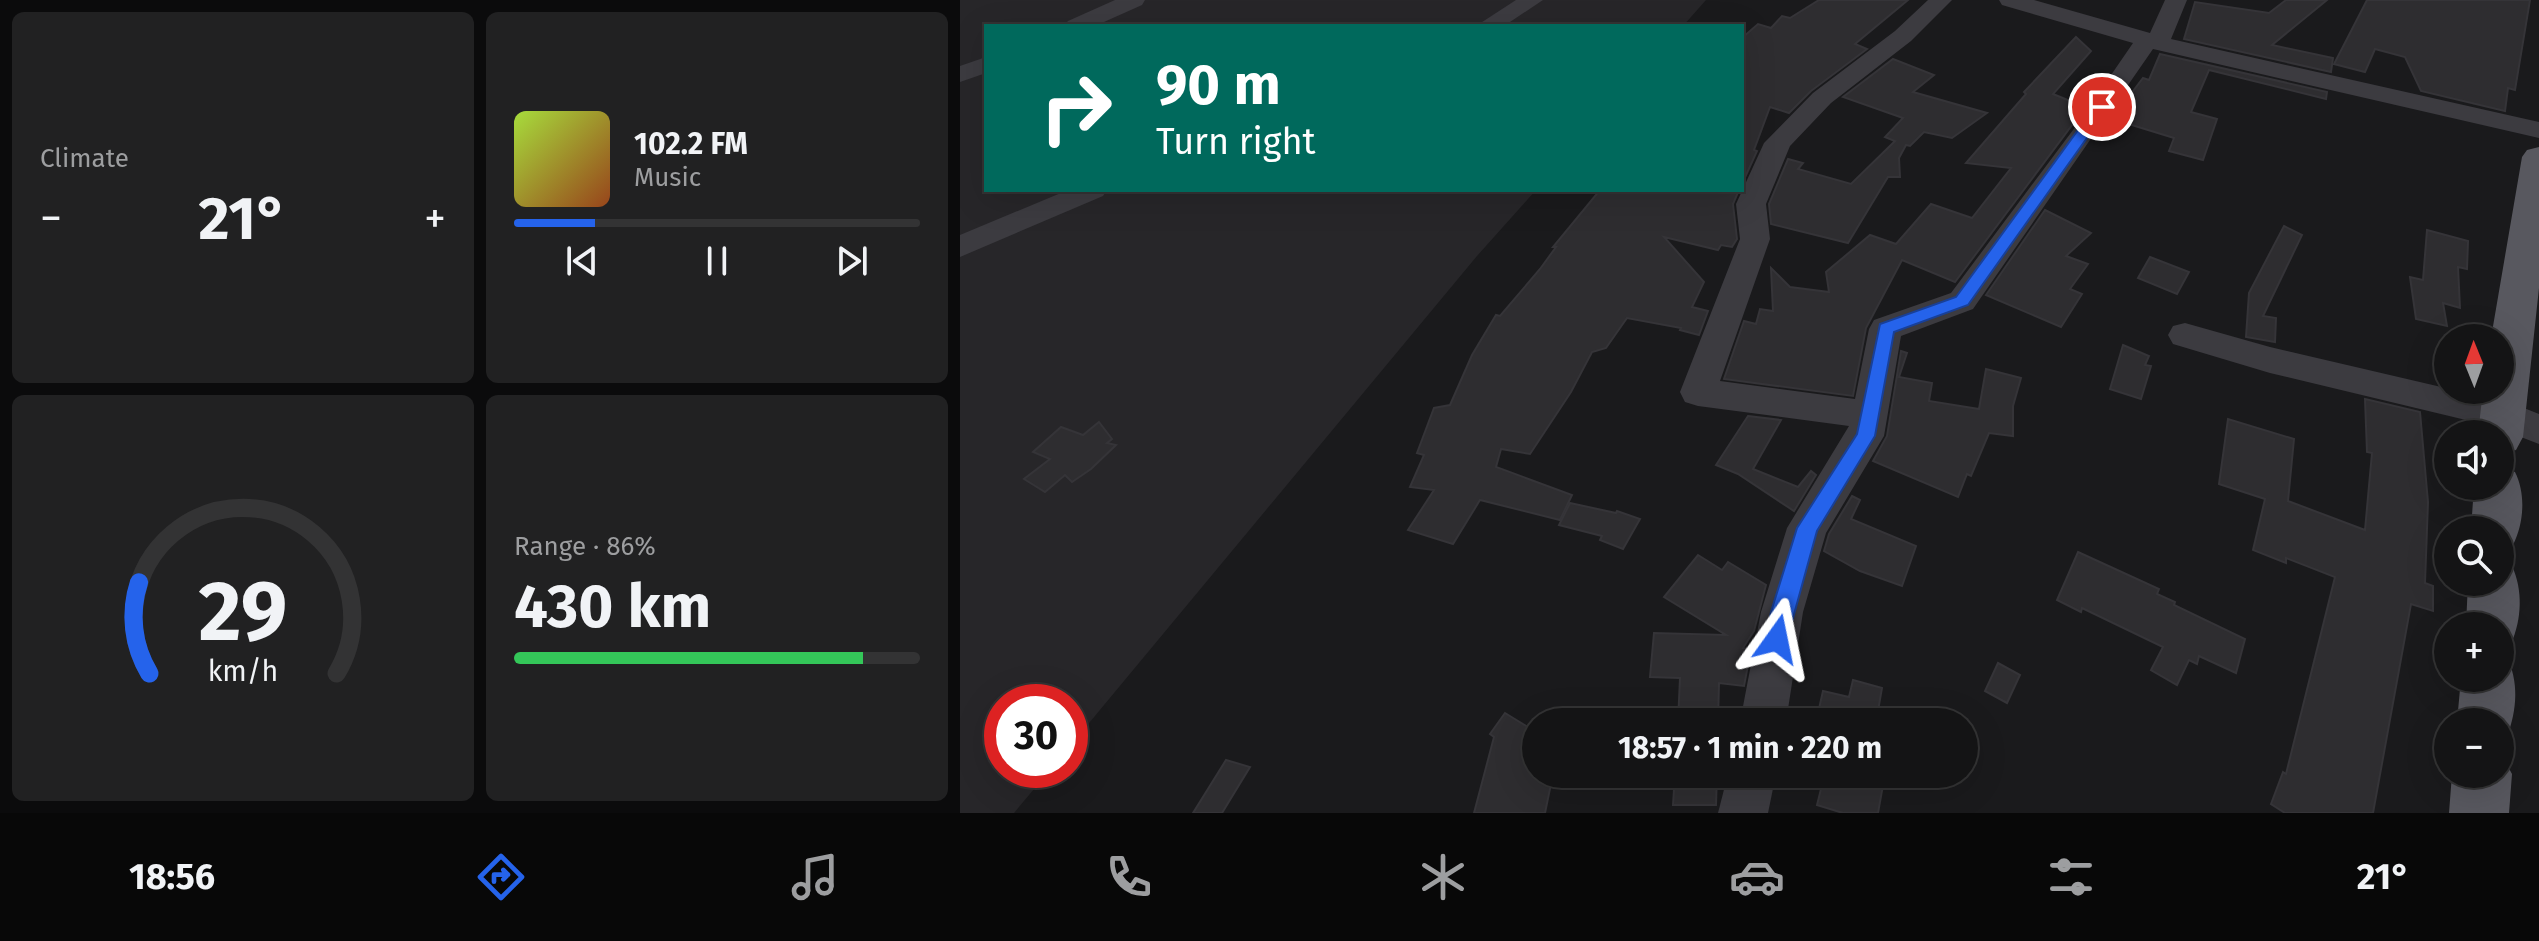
<!DOCTYPE html>
<html lang="en">
<head>
<meta charset="utf-8">
<style>
  :root { --surface:#141415; --page:#212122; --text:#f1f3f6; --muted:#9d9ea0; --line:#333334; --accent:#2563eb }
  body { margin:0; font-family:"Fira Sans",sans-serif; background:var(--page); color:var(--text); height:100vh; display:flex; flex-direction:column; font-size:30px; white-space:nowrap }
  * { box-sizing:border-box; margin:0 }
  p { font-size:26px; color:var(--muted) }
  .icon { flex:none; width:44px; height:44px; fill:none; stroke:currentColor; stroke-width:2; stroke-linecap:round; stroke-linejoin:round }
  .map { position:relative; flex:1; overflow:hidden }
  .side { display:flex; flex-direction:column; gap:12px; padding:12px; background:#0b0b0c; width:960px }
  .side>* { flex:none }
  .hud { position:absolute; left:24px; top:24px; width:760px; height:168px; border-radius:0px; box-shadow:0 8px 32px #0002,0 0 0 2px var(--line); background:#00695c; color:#fff; overflow:hidden }
  .needle { width:52px; rotate:359deg }
  .fabs { position:absolute; left:1474px; top:324px; display:grid; gap:16px }
  .fabs a { display:grid; place-items:center; width:80px; height:80px; border-radius:50%; background:var(--surface); box-shadow:0 8px 32px #0002,0 0 0 2px var(--line); font-size:40px }
  .speed { position:absolute; left:24px; top:684px; display:flex; gap:16px; font-size:40px; font-weight:700; text-align:center }
  .speed>* { display:grid; place-content:center; width:104px; height:104px; border-radius:50%; background:var(--surface); box-shadow:0 8px 32px #0002,0 0 0 2px var(--line); line-height:1 }
  .speed .limit { border:12px solid #d22; background:#fff; color:#111 }
  .pin { position:absolute; display:grid; place-items:center; width:68px; height:68px; color:#fff; margin:-34px; border:4px solid #fff; border-radius:50%; box-shadow:0 2px 8px #0007 }
  .me { position:absolute; width:88px; margin:-44px; rotate:12deg; stroke-linejoin:round; filter:drop-shadow(0 0 6px #0008) }
  .turn { display:flex; align-items:center; gap:28px; height:168px; padding:0 40px; font-size:36px }
  .turn .icon { width:104px; height:104px; stroke-width:2.5 }
  .turn b { display:block; font-size:56px; line-height:68px }
  .big { font-size:60px; font-weight:700; line-height:1.1 }
  .side .tile { flex:1; display:flex; flex-direction:column; justify-content:center; gap:12px; min-width:0; padding:0 28px; border-radius:12px; background:var(--page) }
  .side .dial { align-items:center; gap:0 }
  .dial svg { height:208px; overflow:visible; fill:none; stroke:var(--line); stroke-width:7; stroke-linecap:round; text-anchor:middle }
  .dial text { fill:var(--text); stroke:none }
  .song { display:flex; align-items:center; gap:24px }
  .cover { width:96px; height:96px; border-radius:12px; background:linear-gradient(135deg,hsl(80 70% 55%),hsl(20 70% 35%)) }
  .played { height:8px; border-radius:4px; background:linear-gradient(90deg,var(--accent) 20%,var(--line) 20%) }
  .keys { display:flex; justify-content:space-around; direction:ltr }
  .heat { display:flex; justify-content:space-between; align-items:center; font-size:44px; direction:ltr }
  .charge { height:12px; border-radius:6px; background:linear-gradient(90deg,#34c759 86%,var(--line) 0) }
  .side .tiles { flex:1; display:grid; gap:12px; grid-template-columns:repeat(2,1fr) }
  .trip { position:absolute; left:562px; top:708px; width:456px; height:80px; border-radius:40px; background:var(--surface); box-shadow:0 8px 32px #0002,0 0 0 2px var(--line); font-weight:700; line-height:80px; text-align:center }
  .tabs { display:flex; height:128px; justify-content:space-around; align-items:center; background:#080808; color:var(--muted) }
  .tabs .icon { width:56px; height:56px }
  .tabs .on { color:var(--accent) }
  .tabs b { font-size:36px; color:var(--text) }
  main { display:flex; flex:1; min-height:0 }
  .map>svg:first-child { display:block }
</style>
</head>
<body>
<main>
<section class="side">
<div class="tiles">
<div class="tile"><p>Climate</p>
<div class="heat"><a>−</a><b class="big">21°</b><a>+</a></div>
</div>
<div class="tile">
<div class="song"><i class="cover"></i><div><b>102.2 FM</b><p>Music</p></div></div>
<div class="played"></div>
<div class="keys"><svg class="icon" aria-label="previous" viewBox="0 0 24 24"><path d="M18 5L8 12l10 7zM5 5v14"/></svg><svg class="icon" aria-label="pause" viewBox="0 0 24 24"><path d="M8 5v14M16 5v14"/></svg><svg class="icon" aria-label="next" viewBox="0 0 24 24"><path d="M6 5l10 7-10 7zM19 5v14"/></svg></div>
</div>
<div class="tile dial"><svg viewBox="0 0 100 80">
<path d="M14 69A42 42 0 1 1 86 69"/>
<path d="M14 69A42 42 0 0 1 10 34" stroke="#2563eb"/>
<text x="50" y="56" font-size="32" font-weight="700">29</text>
<text x="50" y="72" font-size="11">km/h</text>
</svg></div>
<div class="tile"><p>Range · 86%</p><b class="big">430 km</b><div class="charge"></div></div>
</div>
</section>
<div class="map">
<svg width="1579" height="813" viewBox="0 0 1579 813">
  <rect width="100%" height="100%" fill="#1a1a1c"/>
  <!-- built -->
  <polygon fill="#272629" points="0,0 746,0 723,26 26,26 26,190 576,190 517,256 110,746 110,702 42,702 42,770 90,770 54,813 0,813"/>
  <!-- building -->
  <g fill="#2e2d30" stroke="#353438" stroke-width="2">
    <polygon points="859,0 948,0 895,44 907,49 851,91 829,113 810,107 794,150 797,151 782,184 782,38 798,24 811,28 822,16 830,18"/>
    <polygon points="1326,0 1367,0 1312,45 1373,58 1371,72 1224,39 1235,2 1309,13"/>
    <polygon points="1407,0 1570,0 1555,90 1548,88 1545,111 1461,91 1445,57 1415,49 1405,72 1374,64"/>
    <polygon points="1116,37 1131,51 1093,94 1125,107 1124,109 995,282 942,260 906,328 893,396 764,379 784,321 796,324 800,309 813,311 811,268 830,287 869,292 866,272 910,235 936,244 971,204 1012,218 1051,168 1006,163 1066,94 1064,92"/>
    <polygon points="1200,54 1367,92 1366,99 1249,70 1231,112 1257,119 1243,160 1209,151 1214,138 1152,119 1183,78 1189,80"/>
    <polygon points="933,59 974,75 953,92 1027,113 992,138 964,132 950,146 946,145 939,158 940,177 928,177 888,243 811,224 809,204 828,159 843,163 838,169 891,184 935,141 925,137 943,118 883,97"/>
    <polygon points="640,190 779,190 773,204 777,239 772,247 761,245 758,250 704,237 744,282 732,307 748,311 739,335 720,330 721,328 667,318 646,348 632,352 611,392 570,454 541,449 536,467 612,495 600,520 520,500 493,544 448,530 474,490 450,487 464,455 457,453 474,408 490,405 512,355 536,315 540,316 580,269 596,247 593,247"/>
    <polygon points="1085,210 1131,233 1106,256 1128,264 1110,289 1122,294 1101,327 1026,295"/>
    <polygon points="1324,226 1342,235 1303,316 1316,318 1315,342 1286,337 1289,293"/>
    <polygon points="1467,230 1508,241 1507,269 1498,267 1500,308 1483,303 1487,326 1456,319 1450,277 1463,280"/>
    <polygon points="1190,257 1229,272 1217,294 1178,278"/>
    <polygon points="1163,345 1189,356 1185,365 1191,366 1181,399 1150,389"/>
    <polygon points="941,351 947,353 939,377 972,383 969,401 1019,409 1026,369 1061,378 1053,406 1053,436 1029,433 1011,476 1007,474 998,497 913,461 927,436"/>
    <polygon points="1405,399 1460,412 1468,502 1465,583 1473,586 1473,611 1451,604 1413,813 1325,813 1311,804 1323,772 1326,774 1375,577 1326,558 1326,563 1293,550 1305,499 1259,484 1268,419 1334,439 1328,501 1405,530 1412,453 1407,452"/>
    <polygon points="788,416 821,420 793,469 838,487 851,471 856,475 834,511 778,474 756,465"/>
    <polygon points="139,422 152,439 147,443 156,445 131,469 112,482 105,475 85,492 64,479 90,459 73,452 101,427 123,435"/>
    <polygon points="892,496 900,500 891,519 956,546 942,586 900,571 864,551 869,534"/>
    <polygon points="610,503 656,513 657,511 680,519 663,549 640,540 642,536 599,525"/>
    <polygon points="1118,552 1199,589 1197,594 1215,602 1214,605 1285,639 1276,673 1239,656 1237,664 1229,660 1217,685 1191,670 1203,647 1122,608 1121,612 1097,600"/>
    <polygon points="738,555 762,570 768,562 806,585 794,631 783,648 791,650 784,686 759,683 758,722 718,722 720,678 690,677 694,633 766,635 704,597"/>
    <polygon points="1038,663 1060,675 1047,703 1025,691"/>
    <polygon points="893,680 922,688 916,722 856,722 863,691 889,697"/>
    <polygon points="545,713 576,732 576,774 593,774 585,813 514,813 534,737 530,734"/>
    <polygon points="266,760 290,767 262,813 233,813"/>
    <polygon points="715,774 757,774 756,805 713,805"/>
    <polygon points="876,774 925,774 918,813 883,813 857,805 864,777 875,780"/>
  </g>
  <g fill="none" stroke-linecap="round" stroke-linejoin="round">
    <!-- minor -->
    <g fill="#3c3b40" fill-rule="evenodd">
      <polygon points="155,0 185,0 182,5 135,26 104,26 108,21"/>
      <polygon points="556,0 583,0 544,26 516,26"/>
      <polygon points="968,0 992,0 951,41 871,103 830,146 806,204 810,239 760,381 895,399 909,329 914,320 991,293 1116,126 1173,43 1042,5 1039,0 1074,0 1190,33 1205,0 1227,0 1211,39 1579,122 1579,138 1193,49 1013,309 941,336 924,436 866,533 843,612 826,722 780,722 801,612 827,528 889,426 738,406 725,402 720,392 780,239 776,204 804,143 853,93 935,31"/>
      <polygon points="26,57 26,73 0,82 0,66"/>
      <polygon points="108,190 147,190 143,196 0,257 0,235"/>
      <polygon points="1225,323 1310,347 1554,404 1579,414 1579,444 1535,427 1310,373 1213,344 1208,335 1213,326"/>
      <polygon points="768,774 816,774 808,813 758,813"/>
    </g>
    <!-- major -->
    <g fill="#58585f" fill-rule="evenodd">
      <polygon points="1579,147 1579,288 1563,437 1556,450 1540,455 1540,434 1518,434 1523,390 1540,390 1540,338 1531,338 1562,157 1567,150"/>
      <path d="M1540 467 1555 472C1566 494 1564 523 1553 545L1540 550V530H1511L1514 486H1540Z"/>
      <path d="M1540 561 1552 566C1563 590 1562 619 1551 644L1540 648V626H1506L1508 582H1540Z"/>
      <path d="M1540 656 1548 659C1560 687 1556 715 1545 742L1540 744V722H1497L1501 678H1540Z"/>
      <polygon points="1540,752 1552,774 1549,813 1489,813 1492,774 1540,774"/>
    </g>
  </g>
  <!-- route -->
  <polygon fill="#2563eb" stroke="#184099" stroke-width="2" points="1137,104 1149,107 1008,305 934,332 915,436 857,531 825,647 817,650 809,647 806,639 811,612 837,528 897,434 920,324 996,297"/>
</svg>
<div class="fabs">
<a><svg class="needle" viewBox="-14 -14 28 28"><path d="M0-13l5 13h-10z" fill="#e53935"/><path d="M0 13l5-13h-10z" fill="#9d9ea0"/></svg></a>
<a><svg class="icon" aria-label="sound" viewBox="0 0 24 24"><path d="M4 9h4l5-4v14l-5-4H4zM17 9q2 3 0 6"/></svg></a>
<a><svg class="icon" aria-label="search" viewBox="0 0 24 24"><circle cx="10" cy="10" r="6"/><path d="M15 15l6 6"/></svg></a>
<a>+</a>
<a>−</a>
</div>
<div class="speed"><div class="limit">30</div></div>
<div class="pin" style="left:1142px;top:107px;background:#d93025"><svg class="icon" aria-label="arrive" viewBox="0 0 24 24"><path d="M6 21V4h12l-3 4 3 4H6"/></svg></div>
<svg class="me" style="left:817px;top:639px" viewBox="-20 -20 40 40"><path d="M0-17L14 15 0 8-14 15z" fill="#2563eb" stroke="#fff" stroke-width="4"/></svg>
<div class="trip">18:57 · 1 min · 220 m</div>
<div class="hud">
<div class="turn"><svg class="icon" aria-label="right" viewBox="0 0 24 24"><path d="M7 20v-9h11M14 6l5 5-5 5"/></svg><div><b>90 m</b>Turn right</div></div>
</div>
</div>
</main>
<nav class="tabs">
<b>18:56</b>
<svg class="icon on" aria-label="directions" viewBox="0 0 24 24"><path d="M12 3l9 9-9 9-9-9zM9 14v-3h6M13 9l2 2-2 2"/></svg>
<svg class="icon" aria-label="music" viewBox="0 0 24 24"><path d="M9 18V5l10-2v13"/><circle cx="6" cy="18" r="3"/><circle cx="16" cy="16" r="3"/></svg>
<svg class="icon" aria-label="phone" viewBox="0 0 24 24"><path d="M5 4h4l2 5-3 2q2 4 5 5l2-3 5 2v4C11 20 4 13 5 4z"/></svg>
<svg class="icon" aria-label="climate" viewBox="0 0 24 24"><path d="M12 3v18M4 7l16 10M4 17L20 7"/></svg>
<svg class="icon" aria-label="car" viewBox="0 0 24 24"><path d="M5 17H2v-5l4-1 3-4h7l3 4 3 1v5h-3M9 17h6M6 11h13"/><circle cx="7" cy="17" r="2"/><circle cx="17" cy="17" r="2"/></svg>
<svg class="icon" aria-label="filters" viewBox="0 0 24 24"><path d="M4 7h16M4 17h16"/><circle cx="9" cy="7" r="2"/><circle cx="15" cy="17" r="2"/></svg>
<b>21°</b>
</nav>
</body>
</html>
